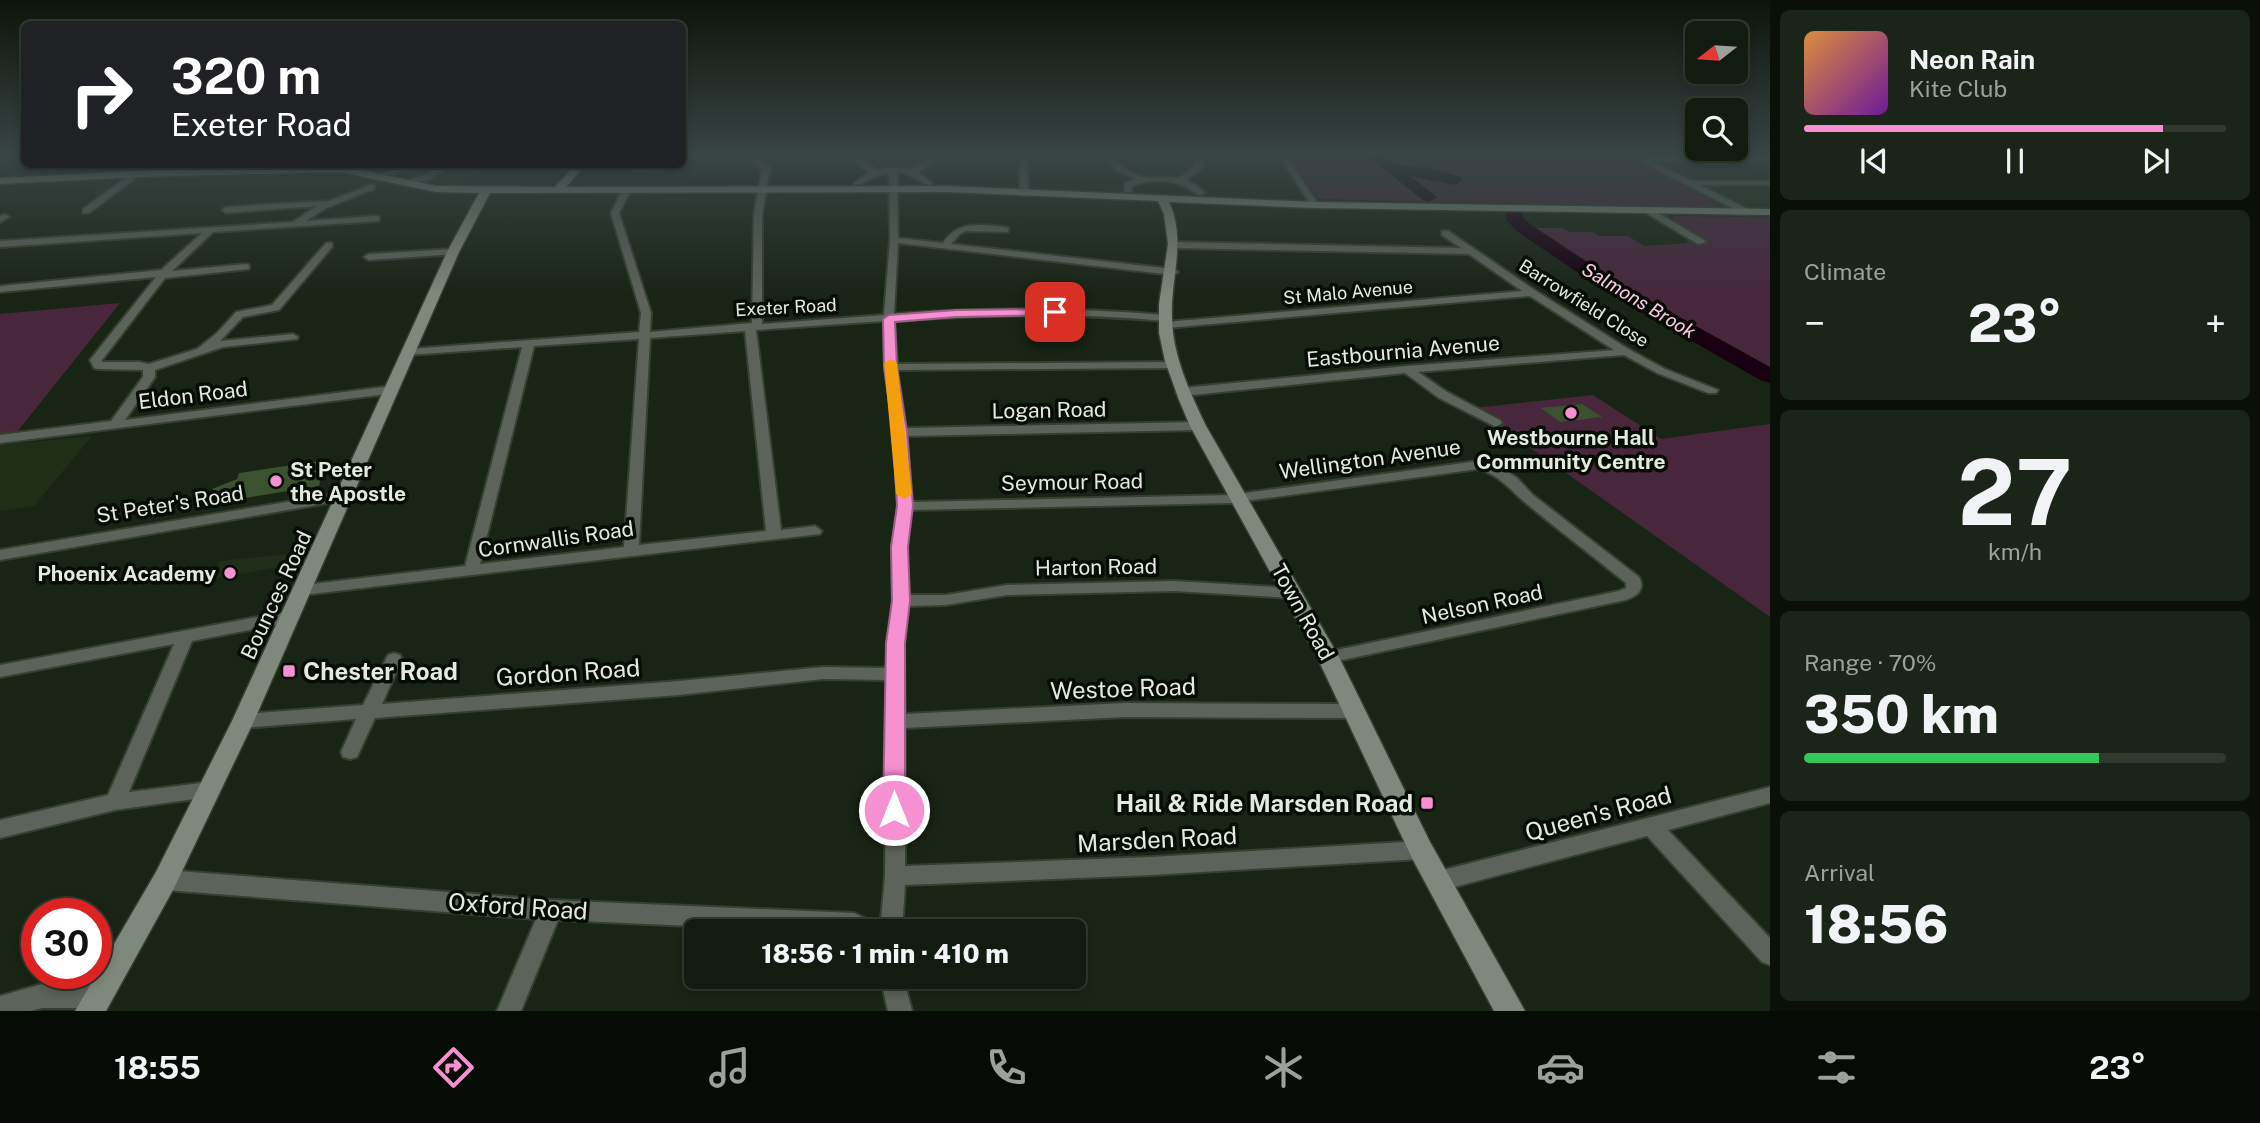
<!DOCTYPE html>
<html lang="en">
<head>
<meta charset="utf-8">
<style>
  :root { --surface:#121b0f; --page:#1b2418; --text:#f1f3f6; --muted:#9ca19e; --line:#31392f; --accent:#f590d1 }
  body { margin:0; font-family:"Public Sans",sans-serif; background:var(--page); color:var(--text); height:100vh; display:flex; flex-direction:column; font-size:26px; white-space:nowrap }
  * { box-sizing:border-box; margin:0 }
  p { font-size:23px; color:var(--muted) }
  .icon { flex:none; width:38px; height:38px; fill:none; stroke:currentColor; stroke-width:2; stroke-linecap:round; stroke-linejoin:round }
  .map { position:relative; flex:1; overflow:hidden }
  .sheet { display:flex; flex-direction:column; gap:10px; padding:10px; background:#0a0f08; width:490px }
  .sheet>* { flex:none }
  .banner { position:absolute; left:21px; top:21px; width:665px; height:147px; border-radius:10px; box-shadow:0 4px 10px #0003,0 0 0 2px var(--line); background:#202124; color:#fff; overflow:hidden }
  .needle { width:46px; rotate:253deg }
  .tools { position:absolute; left:1685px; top:21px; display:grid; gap:14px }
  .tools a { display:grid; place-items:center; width:63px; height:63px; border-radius:10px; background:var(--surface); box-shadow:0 4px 10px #0003,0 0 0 2px var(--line); font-size:35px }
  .speed { position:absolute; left:21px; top:898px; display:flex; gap:14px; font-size:35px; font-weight:700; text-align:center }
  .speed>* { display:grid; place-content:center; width:91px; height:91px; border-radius:50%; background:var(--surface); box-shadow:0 4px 10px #0003,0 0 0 2px var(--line); line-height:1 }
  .speed .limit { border:10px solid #d22; background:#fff; color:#111 }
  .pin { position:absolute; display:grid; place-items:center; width:60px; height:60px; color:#fff; margin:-30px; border-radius:14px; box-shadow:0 4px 10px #0006 }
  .me { position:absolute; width:77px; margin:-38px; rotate:0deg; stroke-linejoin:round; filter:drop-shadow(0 0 5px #0008) }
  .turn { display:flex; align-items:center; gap:24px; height:147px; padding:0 35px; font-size:32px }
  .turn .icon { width:91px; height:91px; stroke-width:2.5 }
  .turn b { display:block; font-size:49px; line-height:60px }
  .big { font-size:52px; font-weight:800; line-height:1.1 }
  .sheet .card { flex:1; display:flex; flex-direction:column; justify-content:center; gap:10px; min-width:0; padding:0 24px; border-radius:10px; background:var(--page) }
  .sheet .dial { align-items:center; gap:0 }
  .dial b { font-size:91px; line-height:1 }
  .song { display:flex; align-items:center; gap:21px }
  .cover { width:84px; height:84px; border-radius:10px; background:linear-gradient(135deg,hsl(30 70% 55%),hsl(280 70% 35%)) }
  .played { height:7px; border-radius:4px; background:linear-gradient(90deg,var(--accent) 85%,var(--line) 85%) }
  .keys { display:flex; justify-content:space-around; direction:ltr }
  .heat { display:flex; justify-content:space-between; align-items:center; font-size:38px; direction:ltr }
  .charge { height:10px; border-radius:5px; background:linear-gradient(90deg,#34c759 70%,var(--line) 0) }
  .trip { position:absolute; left:684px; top:919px; width:402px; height:70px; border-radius:10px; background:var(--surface); box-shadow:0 4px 10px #0003,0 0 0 2px var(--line); font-weight:800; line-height:70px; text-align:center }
  .menu { display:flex; height:112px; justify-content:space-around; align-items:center; background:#070b06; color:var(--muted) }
  .menu .icon { width:49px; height:49px }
  .menu .selected { color:var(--accent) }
  .menu b { font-size:32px; color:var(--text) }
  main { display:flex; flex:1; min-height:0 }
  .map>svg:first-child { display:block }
</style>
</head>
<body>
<main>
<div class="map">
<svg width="1770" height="1011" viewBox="0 0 1770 1011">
  <rect width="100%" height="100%" fill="#182414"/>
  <!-- built -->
  <g fill="#1e2e17">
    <polygon points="1629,155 1770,155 1770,208 1715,208 1718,204"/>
    <polygon points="352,165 572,165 489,165 461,186 432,183"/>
    <polygon points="92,436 34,506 0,511 0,445"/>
    <polygon points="289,554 283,566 211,579 220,561"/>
  </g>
  <!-- green -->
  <g fill="#48273c">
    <polygon points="1291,155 1629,155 1718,204 1715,208 1318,199 1292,161 1294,160"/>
    <polygon points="1672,216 1770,217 1770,370 1759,364 1750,364 1620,289 1527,228 1562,228 1569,232 1593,232 1598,236 1628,236 1644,246 1689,243 1685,240 1708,242 1674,221"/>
    <polygon points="120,303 17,432 0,434 0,314"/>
    <polygon points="1593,395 1661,439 1770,424 1770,617 1474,408"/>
  </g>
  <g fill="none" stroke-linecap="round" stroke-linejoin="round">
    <!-- stream -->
    <polyline stroke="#190011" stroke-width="2.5" points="1418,196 1420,192"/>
    <!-- river -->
    <g fill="#190011" fill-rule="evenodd">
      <polygon points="1366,155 1382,155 1396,165 1430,168 1461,177 1463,180 1455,185 1410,176 1437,197 1429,202 1423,200"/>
      <polygon points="1515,209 1521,210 1524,219 1530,224 1622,285 1770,367 1770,383 1762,381 1608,293 1518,232 1507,221 1506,214"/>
    </g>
  </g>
  <!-- building -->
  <g fill="#3b5231">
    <polygon points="1582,404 1602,417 1560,422 1541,408"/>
    <polygon points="325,460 319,486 233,500 212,489 237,479 239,473"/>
  </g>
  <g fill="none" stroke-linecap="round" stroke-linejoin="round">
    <!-- street casing -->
    <g stroke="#344030" stroke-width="4">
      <g id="street">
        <polygon points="4,155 13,155 0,162 0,157"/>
        <path d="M682 155H761L760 160 770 168 762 214V324L884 315 890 240 889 173C875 174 864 185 855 185L854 183 869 172 847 155H854L877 170 893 168 910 170 933 155H941L933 164 918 172 932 183 931 185C923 185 913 173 897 172L898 238 943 243C958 220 981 225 1005 227L1008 228V232L966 231 960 234 951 244 1173 269 1178 272 1173 275 898 243 894 314C985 308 1075 307 1165 315L1170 318 1165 321C1075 313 985 314 894 321L897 364 1173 362 1179 365 1173 368 897 370 906 428 1198 422 1204 426 1198 430 907 436 912 502 1231 495 1478 461 1499 466 1517 478 1533 495 1639 577C1647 592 1633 598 1621 601L1328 663 1322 661 1320 657 1322 653 1619 591 1626 588V583C1593 556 1559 531 1527 504 1510 490 1500 475 1478 469L1231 503 911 510 906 547 909 595H946L1007 585 1174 581 1292 588 1298 589 1300 593 1298 597 1292 598 1174 591 1007 595 946 605 908 606 904 643 905 714 1125 703 1354 704 1360 706 1363 711 1360 716 1354 718 1125 717 905 728V866L1152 857 1421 841 1428 844 1431 850 1428 856 1421 859 1152 875 905 885 902 931H802L558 920 521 1011H497L536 919 165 890 158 887 154 880 158 873 165 870 551 900 854 913 877 924 880 931 885 876 887 680 823 679 679 695 375 718 357 757 350 759 343 757 341 752 356 719 243 728 237 726 234 721 237 716 243 714 363 705 388 655 394 653 400 655 402 659 382 704 679 681 823 667 887 668 888 643 893 601 892 547 898 506 894 432 885 367 884 321 756 330 781 530 815 526 822 531 820 534 303 595 297 594 295 590 297 586 303 585 465 566 522 347 409 355 403 352 409 349 639 332 641 313 611 213 624 187 631 189 619 213 651 313 650 332 752 323 754 214 762 169 753 163V158H682ZM745 331 766 531 639 545 650 338ZM639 339 624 547 480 564 534 346Z"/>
        <polygon points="1020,155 1027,155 1028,192 1024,194 1020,192"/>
        <path d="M1103 155H1111C1119 164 1131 176 1144 177 1155 179 1167 176 1179 178L1195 166V155H1201L1203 167 1186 180 1197 186 1205 193 1198 195C1180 179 1154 177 1132 186L1131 192H1125V183L1135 179 1116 170Z"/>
        <polygon points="1279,155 1285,155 1319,205 1318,207 1312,207"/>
        <polygon points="1643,157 1770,157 1770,161 1652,161 1691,181 1770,181 1770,185 1700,185 1749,210 1750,212 1746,215 1641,162 1639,159"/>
        <polygon points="416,164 430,164 378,178 374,176"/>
        <polygon points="444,164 453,164 430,179 405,185 401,183 424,175"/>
        <polygon points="662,166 665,166 665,170 634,171 630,169 634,167"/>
        <polygon points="134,172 141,174 89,213 83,213 83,209"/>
        <polygon points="371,185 374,185 374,189 326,208 306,221 376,216 379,217 379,221 213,232 172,271 246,264 249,265 249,269 165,278 102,360 102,362 139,362 149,364 197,349 217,333 236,312 272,305 326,243 332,243 332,247 279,310 243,317 220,341 293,334 298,337 297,339 223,347 155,370 155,377 125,420 391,386 395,387 395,393 0,443 0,435 111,421 143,377 143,370 98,369 94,368 90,360 156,277 0,292 0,286 161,270 202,233 0,247 0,241 293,222 317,206 226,213 222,210 226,207 329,201"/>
        <polygon points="1651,209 1704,240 1706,242 1698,244 1648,214 1647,212"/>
        <polygon points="5,214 9,217 0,222 0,216"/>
        <polygon points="1442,231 1448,231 1536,291 1630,350 1665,369 1718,390 1716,393 1708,393 1657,373 1624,355 1418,372 1447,392 1500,420 1502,423 1496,427 1439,398 1405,373 1182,396 1176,392 1182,388 1407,366 1614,350 1530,296 1166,328 1161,325 1166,322 1522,291 1469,254 1173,248 1168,245 1173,242 1461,248 1442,235"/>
        <polygon points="453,249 456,250 456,254 369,260 364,257 369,254"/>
        <polygon points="346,492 353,496 351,499 0,560 0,550"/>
        <polygon points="290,611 296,613 298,617 296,621 192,641 129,792 209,782 216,784 219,790 216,796 115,810 0,838 0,820 108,795 174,644 0,677 0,665"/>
        <polygon points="1770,787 1770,803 1668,830 1770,938 1770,965 1762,962 1647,836 1439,891 1432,888 1428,881 1432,874 1439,871"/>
        <polygon points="880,976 903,976 912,1011 888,1011"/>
        <polygon points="42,984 99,984 107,988 111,996 107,1004 99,1008 42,1008 30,1011 0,1011 0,996"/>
      </g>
    </g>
    <!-- secondary casing -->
    <g stroke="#344030" stroke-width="3">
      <path id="secondary" d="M576 164H586L566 187 947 186 1315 202 1770 209V215L1315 208 1169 202C1187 241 1170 278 1172 319 1173 357 1190 392 1206 426L1339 657 1430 842 1525 1011H1494L1412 858 1317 657 1190 426 1179 400 1165 361 1159 333V304L1168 244 1164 214 1158 201 947 192 490 193 459 252 254 721 174 888 106 1011H75L156 872 232 721 447 252 479 193 436 192 341 172 137 177 0 184V178L137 171 341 166 436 186 555 187Z"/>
    </g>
    <!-- street -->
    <use href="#street" fill="#5c635a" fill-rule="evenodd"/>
    <!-- secondary -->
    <use href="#secondary" fill="#7e897b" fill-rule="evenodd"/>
  </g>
  <!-- sky -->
  <linearGradient id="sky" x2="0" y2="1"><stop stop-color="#0d140b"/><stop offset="0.52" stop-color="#374545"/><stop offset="1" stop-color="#374545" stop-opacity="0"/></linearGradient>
  <rect width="1770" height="296" fill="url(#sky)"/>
  <!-- route -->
  <polygon fill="#f590d1" stroke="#9f5e88" stroke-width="2" points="1055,309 1061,312 1059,315 956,317 895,322 897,367 907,432 913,506 908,547 910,601 905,643 905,810 902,816 894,819 886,816 883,810 886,643 892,601 891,547 897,506 893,432 884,367 883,319 889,315 956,310"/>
  <!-- slow -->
  <polygon fill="#f59e0b" points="891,359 897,363 912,494 904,499 896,494 884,363"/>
  <!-- markers -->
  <g fill="#f590d1" stroke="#070c05" stroke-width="2.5">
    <circle cx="1571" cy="413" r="7"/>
    <circle cx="276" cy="481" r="7"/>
    <circle cx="230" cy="573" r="7"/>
    <rect x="282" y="664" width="14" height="14" rx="3.5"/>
    <rect x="1420" y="796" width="14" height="14" rx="3.5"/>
  </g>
  <g text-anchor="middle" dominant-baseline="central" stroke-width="7" stroke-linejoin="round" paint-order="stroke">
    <!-- far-street labels -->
    <g font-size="18" fill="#e3ebdf" stroke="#070c05">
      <text transform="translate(1348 292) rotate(-5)">St Malo Avenue</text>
      <text transform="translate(1584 303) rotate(32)">Barrowfield Close</text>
      <text transform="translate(786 307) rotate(-3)">Exeter Road</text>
    </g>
    <!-- far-water labels -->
    <g font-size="19" font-style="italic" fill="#ffcaea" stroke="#070c05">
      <text transform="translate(1639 300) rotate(31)">Salmons Brook</text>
    </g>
    <!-- street labels -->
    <g font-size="21" fill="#e3ebdf" stroke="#070c05">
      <text transform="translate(1403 351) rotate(-5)">Eastbournia Avenue</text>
      <text transform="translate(193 395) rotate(-7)">Eldon Road</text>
      <text transform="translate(1049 410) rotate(-1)">Logan Road</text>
      <text transform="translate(1370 459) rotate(-8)">Wellington Avenue</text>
      <text transform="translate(1072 482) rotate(-1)">Seymour Road</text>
      <text transform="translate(170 504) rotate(-9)">St Peter's Road</text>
      <text transform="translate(556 539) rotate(-8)">Cornwallis Road</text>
      <text transform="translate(1096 567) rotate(-1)">Harton Road</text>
      <text transform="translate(276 595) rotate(-65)">Bounces Road</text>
      <text transform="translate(1482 604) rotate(-12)">Nelson Road</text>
      <text transform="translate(1303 612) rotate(61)">Town Road</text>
    </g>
    <!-- poi labels -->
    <g font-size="21" font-weight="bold" fill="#e3ebdf" stroke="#070c05">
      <text x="1571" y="437">Westbourne Hall<tspan x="1571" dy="24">Community Centre</tspan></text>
      <text x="290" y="469" text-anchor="start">St Peter<tspan x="290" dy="24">the Apostle</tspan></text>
      <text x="216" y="573" text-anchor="end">Phoenix Academy</text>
    </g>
    <!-- near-poi labels -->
    <g font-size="24" font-weight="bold" fill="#e3ebdf" stroke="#070c05" text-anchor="start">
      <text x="303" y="671">Chester Road</text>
      <text x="1413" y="803" text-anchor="end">Hail &amp; Ride Marsden Road</text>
    </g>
    <!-- near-street labels -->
    <g font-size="24" fill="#e3ebdf" stroke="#070c05">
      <text transform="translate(568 672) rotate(-4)">Gordon Road</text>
      <text transform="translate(1123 688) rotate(-2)">Westoe Road</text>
      <text transform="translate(1598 813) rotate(-15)">Queen's Road</text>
      <text transform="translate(1157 839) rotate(-3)">Marsden Road</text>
      <text transform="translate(518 906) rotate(4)">Oxford Road</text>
    </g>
  </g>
</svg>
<div class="tools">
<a><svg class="needle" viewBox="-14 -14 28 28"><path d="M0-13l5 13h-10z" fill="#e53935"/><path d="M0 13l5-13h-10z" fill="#9ca19e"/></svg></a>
<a><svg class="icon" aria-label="search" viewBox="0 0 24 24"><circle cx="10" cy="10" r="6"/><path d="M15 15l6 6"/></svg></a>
</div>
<div class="speed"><div class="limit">30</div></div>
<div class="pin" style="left:1055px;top:312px;background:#d93025"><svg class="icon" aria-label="arrive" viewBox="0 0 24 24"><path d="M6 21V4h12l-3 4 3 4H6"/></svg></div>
<svg class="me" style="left:894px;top:810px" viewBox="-20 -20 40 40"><circle r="17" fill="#f590d1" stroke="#fff" stroke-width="3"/><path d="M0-11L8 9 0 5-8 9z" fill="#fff"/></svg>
<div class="trip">18:56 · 1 min · 410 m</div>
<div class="banner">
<div class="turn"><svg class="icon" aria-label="right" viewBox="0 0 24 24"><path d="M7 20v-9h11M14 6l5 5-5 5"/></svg><div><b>320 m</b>Exeter Road</div></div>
</div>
</div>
<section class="sheet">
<div class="card">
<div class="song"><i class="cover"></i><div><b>Neon Rain</b><p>Kite Club</p></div></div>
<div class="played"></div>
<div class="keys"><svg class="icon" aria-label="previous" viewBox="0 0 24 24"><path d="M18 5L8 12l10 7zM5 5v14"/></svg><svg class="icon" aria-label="pause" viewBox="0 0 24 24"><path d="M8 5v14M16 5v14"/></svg><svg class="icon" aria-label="next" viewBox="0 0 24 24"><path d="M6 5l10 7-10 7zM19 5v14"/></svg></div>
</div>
<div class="card"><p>Climate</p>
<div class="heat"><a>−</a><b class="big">23°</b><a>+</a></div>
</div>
<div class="card dial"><b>27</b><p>km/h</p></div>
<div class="card"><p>Range · 70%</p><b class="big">350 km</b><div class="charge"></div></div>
<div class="card"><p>Arrival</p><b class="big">18:56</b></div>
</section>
</main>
<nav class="menu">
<b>18:55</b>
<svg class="icon selected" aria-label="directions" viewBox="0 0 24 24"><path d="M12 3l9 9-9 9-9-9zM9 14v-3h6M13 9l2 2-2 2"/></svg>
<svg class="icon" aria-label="music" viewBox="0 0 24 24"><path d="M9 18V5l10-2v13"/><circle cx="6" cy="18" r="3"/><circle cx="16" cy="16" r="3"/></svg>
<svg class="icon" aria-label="phone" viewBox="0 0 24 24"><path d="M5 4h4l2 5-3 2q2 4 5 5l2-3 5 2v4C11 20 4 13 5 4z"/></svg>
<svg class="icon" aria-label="climate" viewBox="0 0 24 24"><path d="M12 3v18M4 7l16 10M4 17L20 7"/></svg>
<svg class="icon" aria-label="car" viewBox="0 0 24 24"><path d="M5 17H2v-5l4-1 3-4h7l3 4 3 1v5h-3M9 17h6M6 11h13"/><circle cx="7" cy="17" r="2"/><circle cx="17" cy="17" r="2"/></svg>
<svg class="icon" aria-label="filters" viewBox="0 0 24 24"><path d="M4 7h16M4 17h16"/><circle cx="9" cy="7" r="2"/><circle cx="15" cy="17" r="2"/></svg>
<b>23°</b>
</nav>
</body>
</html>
